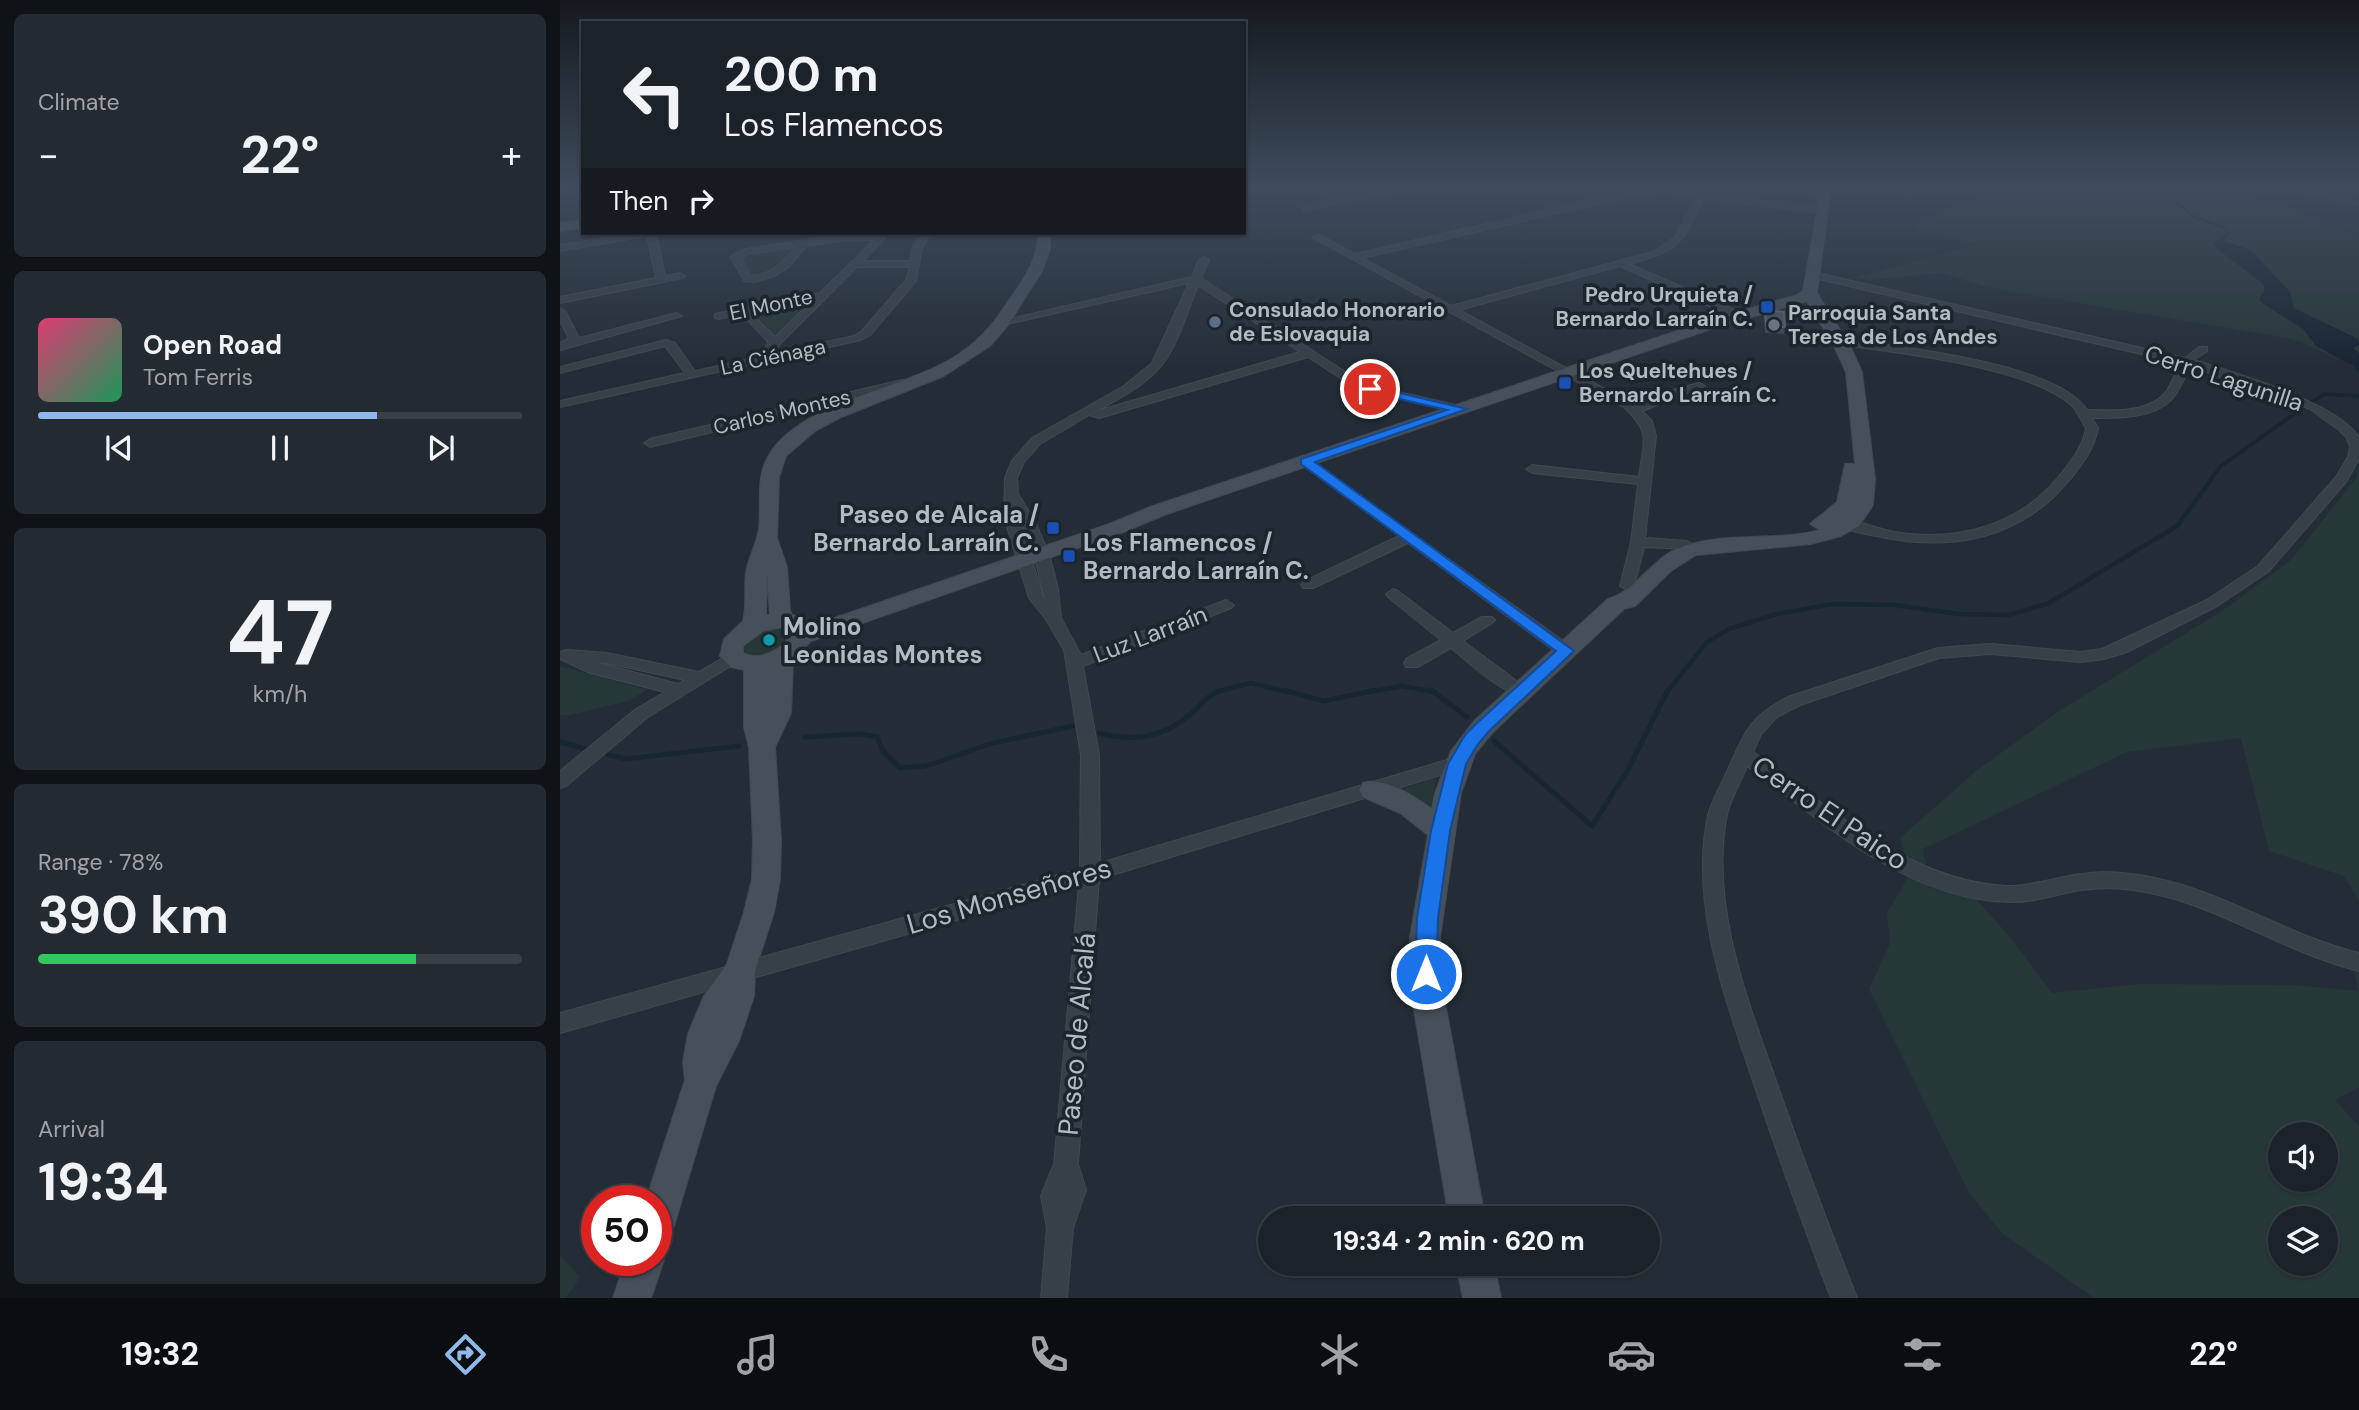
<!DOCTYPE html>
<html lang="en">
<head>
<meta charset="utf-8">
<style>
  :root { --surface:#1b2229; --page:#242a31; --text:#f1f3f6; --muted:#a0a4a8; --line:#393f46; --accent:#8fb9ec }
  body { margin:0; font-family:"DM Sans",sans-serif; background:var(--page); color:var(--text); height:100vh; display:flex; flex-direction:column; font-size:26px; white-space:nowrap }
  * { box-sizing:border-box; margin:0 }
  p { font-size:23px; color:var(--muted) }
  .icon { flex:none; width:38px; height:38px; fill:none; stroke:currentColor; stroke-width:2; stroke-linecap:round; stroke-linejoin:round }
  .map { position:relative; flex:1; overflow:hidden }
  .panel { display:flex; flex-direction:column; gap:14px; padding:14px; background:#0f1317; width:560px }
  .panel>* { flex:none }
  .hud { position:absolute; left:21px; top:21px; width:665px; height:214px; border-radius:0px; box-shadow:0 2px 5px #0004,0 0 0 2px var(--line); background:#1b2229; color:var(--text); overflow:hidden }
  .tools { position:absolute; left:1708px; top:1122px; display:grid; gap:14px }
  .tools a { display:grid; place-items:center; width:70px; height:70px; border-radius:50%; background:var(--surface); box-shadow:0 2px 5px #0004,0 0 0 2px var(--line); font-size:35px }
  .speed { position:absolute; left:21px; top:1185px; display:flex; gap:14px; font-size:35px; font-weight:700; text-align:center }
  .speed>* { display:grid; place-content:center; width:91px; height:91px; border-radius:50%; background:var(--surface); box-shadow:0 2px 5px #0004,0 0 0 2px var(--line); line-height:1 }
  .speed .limit { border:10px solid #d22; background:#fff; color:#111 }
  .pin { position:absolute; display:grid; place-items:center; width:60px; height:60px; color:#fff; margin:-30px; border:4px solid #fff; border-radius:50%; box-shadow:0 2px 7px #0007 }
  .me { position:absolute; width:77px; margin:-38px; rotate:0deg; stroke-linejoin:round; filter:drop-shadow(0 0 5px #0008) }
  .turn { display:flex; align-items:center; gap:24px; height:147px; padding:0 28px; font-size:32px }
  .turn .icon { width:91px; height:91px; stroke-width:2.5 }
  .turn b { display:block; font-size:49px; line-height:60px }
  .then { display:flex; align-items:center; height:66px; padding:0 28px; background:#0003; gap:14px; font-size:26px }
  .big { font-size:52px; font-weight:700; line-height:1.1 }
  .panel .card { flex:1; display:flex; flex-direction:column; justify-content:center; gap:10px; min-width:0; padding:0 24px; border-radius:10px; background:var(--page) }
  .panel .dial { align-items:center; gap:0 }
  .dial b { font-size:91px; line-height:1 }
  .song { display:flex; align-items:center; gap:21px }
  .cover { width:84px; height:84px; border-radius:10px; background:linear-gradient(135deg,hsl(340 70% 55%),hsl(150 70% 35%)) }
  .played { height:7px; border-radius:4px; background:linear-gradient(90deg,var(--accent) 70%,var(--line) 70%) }
  .keys { display:flex; justify-content:space-around; direction:ltr }
  .heat { display:flex; justify-content:space-between; align-items:center; font-size:38px; direction:ltr }
  .charge { height:10px; border-radius:5px; background:linear-gradient(90deg,#34c759 78%,var(--line) 0) }
  .trip { position:absolute; left:698px; top:1206px; width:402px; height:70px; border-radius:35px; background:var(--surface); box-shadow:0 2px 5px #0004,0 0 0 2px var(--line); font-weight:700; line-height:70px; text-align:center }
  .tab-bar { display:flex; height:112px; justify-content:space-around; align-items:center; background:#0b0e10; color:var(--muted) }
  .tab-bar .icon { width:49px; height:49px }
  .tab-bar .on { color:var(--accent) }
  .tab-bar b { font-size:32px; color:var(--text) }
  main { display:flex; flex:1; min-height:0 }
  .map>svg:first-child { display:block }
</style>
</head>
<body>
<main>
<section class="panel">
<div class="card"><p>Climate</p>
<div class="heat"><a>−</a><b class="big">22°</b><a>+</a></div>
</div>
<div class="card">
<div class="song"><i class="cover"></i><div><b>Open Road</b><p>Tom Ferris</p></div></div>
<div class="played"></div>
<div class="keys"><svg class="icon" aria-label="previous" viewBox="0 0 24 24"><path d="M18 5L8 12l10 7zM5 5v14"/></svg><svg class="icon" aria-label="pause" viewBox="0 0 24 24"><path d="M8 5v14M16 5v14"/></svg><svg class="icon" aria-label="next" viewBox="0 0 24 24"><path d="M6 5l10 7-10 7zM19 5v14"/></svg></div>
</div>
<div class="card dial"><b>47</b><p>km/h</p></div>
<div class="card"><p>Range · 78%</p><b class="big">390 km</b><div class="charge"></div></div>
<div class="card"><p>Arrival</p><b class="big">19:34</b></div>
</section>
<div class="map">
<svg width="1799" height="1298" viewBox="0 0 1799 1298">
  <rect width="100%" height="100%" fill="#242d37"/>
  <!-- green -->
  <g fill="#263738" fill-rule="evenodd">
    <polygon points="1444,186 1589,186 1693,199 1724,206 1799,239 1799,368 1733,339 1426,287 1383,273 1309,280 1296,277 1416,245 1353,227"/>
    <polygon points="235,246 238,248 209,274 190,277 181,257"/>
    <polygon points="247,301 248,302 219,333 214,334 194,314"/>
    <path d="M1799 462V901L1784 876 1709 851 1681 738 1567 752 1363 849 1369 888 1413 896 1451 938 1492 993 1579 984 1735 985 1798 991 1794 969H1799V1087L1775 1100 1799 1126V1298H1534L1443 1234 1409 1193 1309 989 1330 943 1327 913 1349 876 1340 838 1416 771 1499 711 1662 611 1731 560 1797 477ZM1720 1134H1766V1180H1720ZM1720 1218H1766V1264H1720Z"/>
    <path d="M220 626 231 629 233 638C222 647 190 670 182 646L196 632Z"/>
    <polygon points="0,666 87,690 68,701 10,715 0,715"/>
    <polygon points="876,778 871,810 836,791"/>
    <polygon points="0,1255 20,1277 6,1298 0,1298"/>
  </g>
  <!-- water -->
  <polygon fill="#182533" points="1660,240 1691,250 1730,292 1734,308 1798,339 1799,345 1793,348 1799,353 1799,366 1789,364 1756,346 1743,329 1702,303 1699,299 1705,290 1702,283 1655,247 1654,242"/>
  <g fill="none" stroke-linecap="round" stroke-linejoin="round">
    <!-- stream-far3 -->
    <polyline stroke="#182533" stroke-width="2.5" points="1593,186 1624,195 1617,203 1634,217 1665,228 1668,234 1660,240"/>
    <!-- stream-far2 -->
    <g stroke="#182533" stroke-width="3.5">
      <polyline points="1796,366 1799,370"/>
      <polyline points="1752,402 1764,394 1799,396"/>
      <polyline points="1649,482 1661,466 1744,407"/>
    </g>
    <!-- stream-far1 -->
    <g stroke="#182533" stroke-width="4.5">
      <polyline points="656,692 691,683 728,692"/>
      <polyline points="809,692 842,686 875,692"/>
      <polyline points="1107,692 1147,642 1169,629 1213,615 1272,604 1334,605 1399,614 1449,615 1489,603 1617,526 1651,480"/>
    </g>
    <!-- stream -->
    <g stroke="#182533" stroke-width="5">
      <polyline points="723,690 764,701 816,690"/>
      <polyline points="871,690 907,717"/>
      <path d="M539 733C574 742 603 738 631 714 642 704 646 696 661 690"/>
      <polyline points="245,737 300,734 317,737 323,751 340,768 366,766 433,743 513,726"/>
      <polyline points="934,741 1032,826 1068,770 1108,690"/>
      <polyline points="0,742 29,750"/>
      <polyline points="49,755 66,759 179,746"/>
    </g>
    <!-- street casing -->
    <g stroke="#404851" stroke-width="2">
      <g id="street">
        <polygon points="756,186 764,186 774,193 783,196 847,186 863,186 743,211 743,207 774,199"/>
        <path d="M1091 186H1104L1151 196 1263 207 1267 210 1263 213 1144 199C1120 245 1121 250 1069 264L1186 315V319H1178L1060 266 899 310 1076 406 1116 389 1139 383 1145 386 1082 411 1092 421 1096 436 1085 538 1127 541 1134 545 1127 549 1084 547 1074 586 1067 590 1060 586 1071 542 1078 484 972 473 966 469 972 465 1079 477C1083 442 1092 433 1064 407L752 237 759 235 795 254ZM1100 190 1137 197 1115 237 1096 251 891 306 802 258Z"/>
        <polygon points="1344,186 1352,186 1357,191 1350,193"/>
        <polygon points="1719,186 1732,186 1799,202 1799,206"/>
        <polygon points="77,233 96,233 105,276 120,273 125,276 123,278 0,303 0,297 96,278 87,236 0,251 0,245"/>
        <path d="M321 233H330L303 261H350C351 249 355 242 363 233H371L362 248 356 281 310 335 301 340 0 407V401L125 373 105 346 0 373V367L106 340 115 343 135 371 194 358 209 343 182 314 159 319 155 318V314L260 293 314 240 279 241 246 246 230 266 215 276 195 282 184 281 171 257 173 255 186 249 279 235ZM236 247C225 262 210 276 190 276L181 258 188 254ZM297 267H350L346 280 302 331 294 336 210 354ZM253 300 215 337 191 313Z"/>
        <path d="M644 257 649 260 641 278 799 381 821 388 905 407 907 409 901 413 818 394 791 385 748 357 539 418 529 415 480 444 464 462 457 478 458 494 474 520 489 554 498 589 501 618 521 655 661 602 666 600 674 605 671 608 523 666 539 755 540 863 897 757 903 758 906 763 903 768 539 879 518 1164 526 1190 513 1228 507 1298H481L487 1228 481 1196 494 1164 519 885 0 1033V1013L520 869 521 755 504 650 487 621 469 598 444 517 445 478 452 461 472 438 564 386 592 363 629 283 442 325 437 322 632 277 639 260ZM638 285 740 352 537 411C559 398 585 386 601 366 619 344 627 311 638 285ZM458 514 474 554 485 599 483 597Z"/>
        <path d="M1253 272 1625 358 1639 347H1647V351L1634 360C1673 372 1781 404 1799 438V459L1786 482 1708 572 1657 606 1567 652 1544 659 1521 662 1430 654 1379 658 1240 705 1217 717 1201 734 1193 752C1268 806 1351 883 1448 886 1473 886 1497 877 1521 874 1546 870 1571 873 1595 878 1667 893 1728 936 1799 953V971C1725 953 1662 907 1590 893 1568 888 1544 887 1521 890 1497 894 1473 903 1448 902 1347 899 1264 823 1187 766 1181 782 1170 799 1167 815 1149 905 1188 1001 1217 1084 1242 1156 1269 1227 1297 1298H1271C1244 1227 1218 1156 1194 1084 1166 1000 1129 904 1148 815 1152 799 1163 782 1169 767 1186 730 1190 717 1228 697L1378 648 1430 644 1521 652 1542 649 1647 600 1698 566 1776 477 1788 457 1790 447 1786 437 1779 430 1750 409 1630 366C1625 377 1620 390 1611 400 1592 419 1557 418 1532 418L1538 428C1535 447 1522 465 1510 479 1462 538 1394 552 1321 537 1306 534 1283 531 1271 520L1278 516C1299 521 1319 530 1341 533 1399 541 1458 525 1497 479 1509 464 1523 448 1526 428 1522 422 1519 415 1515 409 1477 366 1324 351 1266 343L1261 340 1262 338C1277 336 1295 341 1310 343 1360 349 1500 367 1527 410 1552 411 1586 413 1604 394 1612 385 1615 373 1620 363L1250 277 1248 275Z"/>
        <polygon points="0,308 5,311 19,338 117,313 122,316 0,350 0,343 9,338 0,321"/>
        <polygon points="342,380 346,381 346,385 90,447 84,443 90,439"/>
        <polygon points="745,457 1012,647 1014,651 1012,655 1000,655 848,543 753,588 743,588 741,585 743,582 839,536 741,464 739,461"/>
        <path d="M833 589 838 591 893 633 922 617H932L935 620 932 623 903 641 970 691 968 695C948 700 906 660 891 648L858 667H846L844 663 846 659 881 640 828 597 826 594Z"/>
        <path d="M6 650 47 653 139 672 168 655H180L182 659 88 717 6 786 0 788V771L76 709 105 692 30 673 0 659V652ZM35 662 47 663 125 680 118 684Z"/>
      </g>
    </g>
    <!-- secondary casing -->
    <g stroke="#404851" stroke-width="2">
      <g id="secondary">
        <path d="M1252 186H1264L1270 194 1257 293 1289 344 1302 372 1315 479 1313 505 1299 526 1281 536 1251 544 1136 555 1111 571 1075 606 1064 609 932 733 915 754 901 793 880 937 883 992 925 1218H889L851 992 850 937 868 835 840 813 803 797 799 790 803 783C824 776 855 797 872 809L875 793 891 751 914 721 1048 599C1077 591 1092 557 1122 547 1166 531 1215 542 1260 530L1250 524 1277 502 1285 464H1295L1286 372 1273 344 1247 301 1160 326 604 515 566 531 251 641 233 660 231 713 215 747 221 840 220 879 214 912 195 971 194 996 179 1041 156 1086 114 1226 109 1239 96 1244V1200H86L125 1080 123 1062 128 1034 144 996 167 964 184 912 192 879 193 840 189 747 184 727V670L171 667 160 656 164 639 183 621C187 605 184 589 186 573 188 558 197 544 199 528 202 503 195 478 209 455 241 401 348 389 399 354 423 338 437 319 452 296 466 277 478 257 478 233H490V249L482 271 448 325 430 346 384 376 279 418 255 431 226 456 219 477 217 538 227 567 230 610 232 615 245 618 251 626 552 523 590 507 1150 320 1237 295 1243 291 1259 201ZM207 572 210 615H206ZM223 627 233 632C225 649 200 662 183 653V646L203 631Z"/>
        <polygon points="23,220 23,228 0,231 0,223"/>
        <polygon points="96,1246 104,1260 91,1298 53,1298 66,1260 96,1260"/>
        <polygon points="896,1264 934,1264 941,1298 903,1298"/>
      </g>
    </g>
    <!-- street -->
    <use href="#street" fill="#373f48" fill-rule="evenodd"/>
    <!-- secondary -->
    <use href="#secondary" fill="#464f5a" fill-rule="evenodd"/>
  </g>
  <!-- wall -->
  <polygon fill="#3c4853" points="1205,310 1225,327 1224,334 1205,333 1204,317"/>
  <!-- building -->
  <polygon fill="#49545f" stroke="#59646f" stroke-width="2" points="1205,310 1224,312 1225,327 1206,326"/>
  <!-- sky -->
  <linearGradient id="sky" x2="0" y2="1"><stop stop-color="#14191e"/><stop offset="0.51" stop-color="#3f4c5e"/><stop offset="1" stop-color="#3f4c5e" stop-opacity="0"/></linearGradient>
  <rect width="1799" height="367" fill="url(#sky)"/>
  <!-- route -->
  <polygon fill="#1a73e8" stroke="#114b97" stroke-width="2" points="810,386 907,409 755,462 1014,651 929,731 918,744 906,764 890,831 878,918 876,974 873,981 866,983 858,981 855,974 857,918 871,831 888,764 905,735 917,723 996,651 741,464 741,459 887,410 805,391 805,387"/>
  <!-- markers -->
  <g fill="#1a4fb4" stroke="#1c242c" stroke-width="2.5">
    <rect x="1200" y="300" width="14" height="14" rx="3.5"/>
    <rect x="998" y="376" width="14" height="14" rx="3.5"/>
    <rect x="486" y="521" width="14" height="14" rx="3.5"/>
    <rect x="502" y="549" width="14" height="14" rx="3.5"/>
  </g>
  <circle fill="#5c6f8a" stroke="#1c242c" stroke-width="2.5" cx="655" cy="322" r="7"/>
  <circle fill="#6b7280" stroke="#1c242c" stroke-width="2.5" cx="1214" cy="325" r="7"/>
  <circle fill="#0f9aa8" stroke="#1c242c" stroke-width="2.5" cx="209" cy="640" r="7"/>
  <g text-anchor="middle" dominant-baseline="central" stroke-width="7" stroke-linejoin="round" paint-order="stroke">
    <!-- far-poi labels -->
    <g font-size="21" font-weight="bold" fill="#b2bac4" stroke="#1c242c" text-anchor="start">
      <text x="1193" y="295" text-anchor="end">Pedro Urquieta /<tspan x="1193" dy="24">Bernardo Larraín C.</tspan></text>
      <text x="669" y="310">Consulado Honorario<tspan x="669" dy="24">de Eslovaquia</tspan></text>
      <text x="1228" y="313">Parroquia Santa<tspan x="1228" dy="24">Teresa de Los Andes</tspan></text>
      <text x="1019" y="371">Los Queltehues /<tspan x="1019" dy="24">Bernardo Larraín C.</tspan></text>
    </g>
    <!-- far-street labels -->
    <g font-size="21" fill="#b2bac4" stroke="#1c242c">
      <text transform="translate(211 305) rotate(-12)">El Monte</text>
      <text transform="translate(213 357) rotate(-12)">La Ciénaga</text>
      <text transform="translate(222 412) rotate(-13)">Carlos Montes</text>
    </g>
    <!-- street labels -->
    <g font-size="24" fill="#b2bac4" stroke="#1c242c">
      <text transform="translate(1664 378) rotate(18)">Cerro Lagunilla</text>
      <text transform="translate(590 634) rotate(-21)">Luz Larraín</text>
    </g>
    <!-- poi labels -->
    <g font-size="24" font-weight="bold" fill="#b2bac4" stroke="#1c242c" text-anchor="start">
      <text x="479" y="514" text-anchor="end">Paseo de Alcala /<tspan x="479" dy="28">Bernardo Larraín C.</tspan></text>
      <text x="523" y="542">Los Flamencos /<tspan x="523" dy="28">Bernardo Larraín C.</tspan></text>
      <text x="223" y="626">Molino<tspan x="223" dy="28">Leonidas Montes</tspan></text>
    </g>
    <!-- near-street labels -->
    <g font-size="28" fill="#b2bac4" stroke="#1c242c">
      <text transform="translate(1270 813) rotate(34)">Cerro El Paico</text>
      <text transform="translate(449 896) rotate(-16)">Los Monseñores</text>
      <text transform="translate(517 1034) rotate(-85)">Paseo de Alcalá</text>
    </g>
  </g>
</svg>
<div class="tools">
<a><svg class="icon" aria-label="sound" viewBox="0 0 24 24"><path d="M4 9h4l5-4v14l-5-4H4zM17 9q2 3 0 6"/></svg></a>
<a><svg class="icon" aria-label="layers" viewBox="0 0 24 24"><path d="M12 4l9 5-9 5-9-5zM3 14l9 5 9-5"/></svg></a>
</div>
<div class="speed"><div class="limit">50</div></div>
<div class="pin" style="left:810px;top:389px;background:#d93025"><svg class="icon" aria-label="arrive" viewBox="0 0 24 24"><path d="M6 21V4h12l-3 4 3 4H6"/></svg></div>
<svg class="me" style="left:866px;top:974px" viewBox="-20 -20 40 40"><circle r="17" fill="#1a73e8" stroke="#fff" stroke-width="3"/><path d="M0-11L8 9 0 5-8 9z" fill="#fff"/></svg>
<div class="trip">19:34 · 2 min · 620 m</div>
<div class="hud">
<div class="turn"><svg class="icon" aria-label="left" viewBox="0 0 24 24"><path d="M17 20v-9H6M10 6l-5 5 5 5"/></svg><div><b>200 m</b>Los Flamencos</div></div>
<div class="then">Then<svg class="icon" aria-label="right" viewBox="0 0 24 24"><path d="M7 20v-9h11M14 6l5 5-5 5"/></svg></div>
</div>
</div>
</main>
<nav class="tab-bar">
<b>19:32</b>
<svg class="icon on" aria-label="directions" viewBox="0 0 24 24"><path d="M12 3l9 9-9 9-9-9zM9 14v-3h6M13 9l2 2-2 2"/></svg>
<svg class="icon" aria-label="music" viewBox="0 0 24 24"><path d="M9 18V5l10-2v13"/><circle cx="6" cy="18" r="3"/><circle cx="16" cy="16" r="3"/></svg>
<svg class="icon" aria-label="phone" viewBox="0 0 24 24"><path d="M5 4h4l2 5-3 2q2 4 5 5l2-3 5 2v4C11 20 4 13 5 4z"/></svg>
<svg class="icon" aria-label="climate" viewBox="0 0 24 24"><path d="M12 3v18M4 7l16 10M4 17L20 7"/></svg>
<svg class="icon" aria-label="car" viewBox="0 0 24 24"><path d="M5 17H2v-5l4-1 3-4h7l3 4 3 1v5h-3M9 17h6M6 11h13"/><circle cx="7" cy="17" r="2"/><circle cx="17" cy="17" r="2"/></svg>
<svg class="icon" aria-label="filters" viewBox="0 0 24 24"><path d="M4 7h16M4 17h16"/><circle cx="9" cy="7" r="2"/><circle cx="15" cy="17" r="2"/></svg>
<b>22°</b>
</nav>
</body>
</html>
